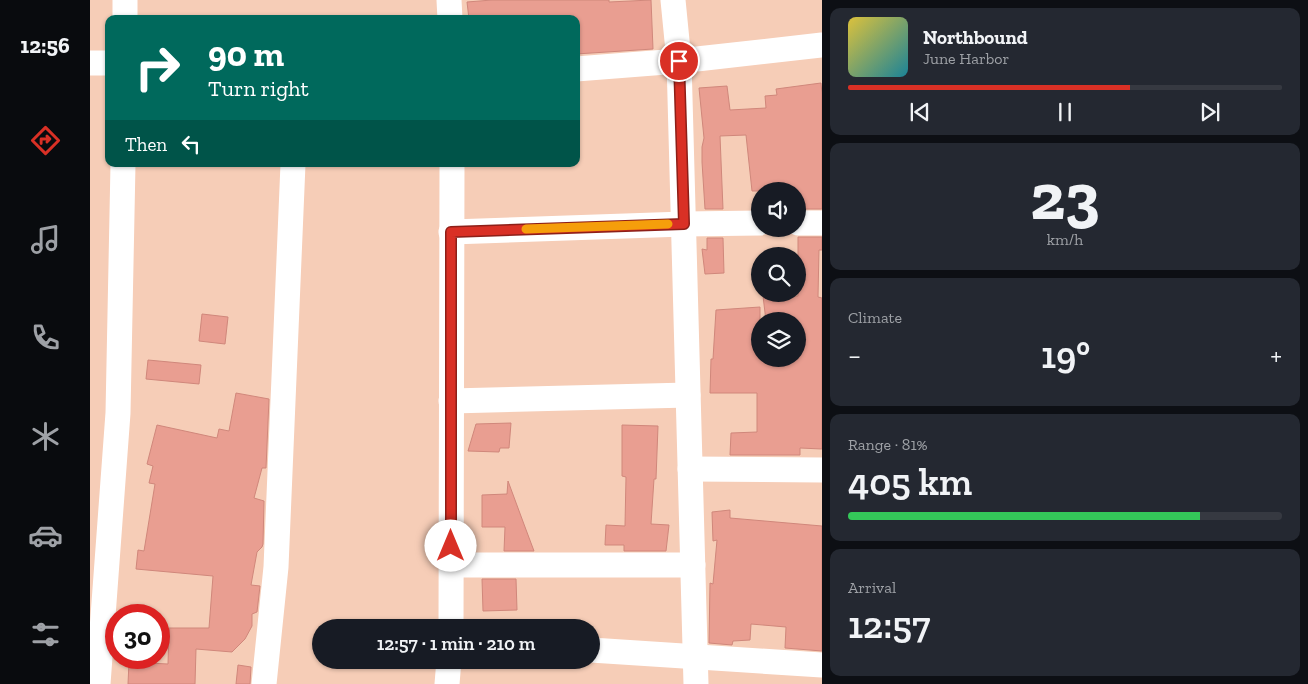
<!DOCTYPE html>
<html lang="en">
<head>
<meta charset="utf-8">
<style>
  :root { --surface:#171b24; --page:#242831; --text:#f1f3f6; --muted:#9ea1a6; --line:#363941; --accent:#d93025 }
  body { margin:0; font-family:"Zilla Slab",serif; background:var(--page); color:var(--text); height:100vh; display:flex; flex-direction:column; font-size:19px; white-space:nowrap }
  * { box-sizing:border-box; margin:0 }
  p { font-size:16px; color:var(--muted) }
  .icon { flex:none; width:28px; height:28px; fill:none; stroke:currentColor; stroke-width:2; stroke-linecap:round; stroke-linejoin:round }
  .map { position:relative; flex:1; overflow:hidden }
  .drawer { display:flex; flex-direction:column; gap:8px; padding:8px; background:#0d0f14; width:486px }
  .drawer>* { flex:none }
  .top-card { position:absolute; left:15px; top:15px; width:475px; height:152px; border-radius:10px; box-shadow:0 1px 4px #0004; background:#00695c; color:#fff; overflow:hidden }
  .controls { position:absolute; left:661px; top:182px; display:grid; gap:10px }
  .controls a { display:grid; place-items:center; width:55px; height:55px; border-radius:50%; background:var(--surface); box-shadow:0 1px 4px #0004; font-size:25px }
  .speed { position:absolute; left:15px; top:604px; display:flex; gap:10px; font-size:25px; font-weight:700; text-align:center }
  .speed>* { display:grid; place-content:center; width:65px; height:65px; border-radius:50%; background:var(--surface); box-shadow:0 1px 4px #0004; line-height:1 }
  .speed .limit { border:8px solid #d22; background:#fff; color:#111 }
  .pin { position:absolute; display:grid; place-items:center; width:42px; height:42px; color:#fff; margin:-21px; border:2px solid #fff; border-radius:50%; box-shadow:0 1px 5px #0007 }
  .me { position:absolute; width:55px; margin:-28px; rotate:0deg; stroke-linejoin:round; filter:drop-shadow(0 0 4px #0008) }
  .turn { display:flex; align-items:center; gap:18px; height:105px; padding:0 20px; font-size:22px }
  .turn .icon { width:65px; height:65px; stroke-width:2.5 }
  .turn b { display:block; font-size:35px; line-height:42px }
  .then { display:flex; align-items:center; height:48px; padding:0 20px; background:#0003; gap:10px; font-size:19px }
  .big { font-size:38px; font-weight:600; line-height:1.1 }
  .drawer .card { flex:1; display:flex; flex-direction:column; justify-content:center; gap:8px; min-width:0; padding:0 18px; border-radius:10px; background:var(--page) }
  .drawer .dial { align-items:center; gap:0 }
  .dial b { font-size:65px; line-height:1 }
  .song { display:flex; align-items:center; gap:15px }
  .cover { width:60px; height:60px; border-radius:8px; background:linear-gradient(135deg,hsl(50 70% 55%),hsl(190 70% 35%)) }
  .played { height:5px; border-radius:2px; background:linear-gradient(90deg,var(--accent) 65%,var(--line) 65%) }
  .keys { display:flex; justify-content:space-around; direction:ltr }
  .heat { display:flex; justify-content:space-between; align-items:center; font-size:28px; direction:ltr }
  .charge { height:8px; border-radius:4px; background:linear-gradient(90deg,#34c759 81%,var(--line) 0) }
  .trip { position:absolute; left:222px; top:619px; width:288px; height:50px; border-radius:25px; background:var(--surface); box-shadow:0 1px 4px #0004; font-weight:600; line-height:50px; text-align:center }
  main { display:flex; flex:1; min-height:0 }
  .menu { display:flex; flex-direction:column; width:90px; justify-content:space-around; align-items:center; background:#090b0e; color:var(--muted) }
  .menu .icon { width:35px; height:35px }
  .menu .current { color:var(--accent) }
  .menu b { font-size:22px; color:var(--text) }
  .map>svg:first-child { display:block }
</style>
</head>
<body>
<main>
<nav class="menu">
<b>12:56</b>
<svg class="icon current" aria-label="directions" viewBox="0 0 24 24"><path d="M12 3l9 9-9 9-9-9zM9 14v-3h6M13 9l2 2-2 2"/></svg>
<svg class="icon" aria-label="music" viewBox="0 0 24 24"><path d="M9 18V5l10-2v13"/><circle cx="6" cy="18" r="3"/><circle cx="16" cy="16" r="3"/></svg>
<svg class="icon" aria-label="phone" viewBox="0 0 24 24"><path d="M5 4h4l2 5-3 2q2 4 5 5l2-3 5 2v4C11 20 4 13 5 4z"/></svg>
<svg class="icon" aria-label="climate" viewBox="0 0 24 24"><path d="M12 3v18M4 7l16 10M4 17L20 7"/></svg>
<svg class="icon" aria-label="car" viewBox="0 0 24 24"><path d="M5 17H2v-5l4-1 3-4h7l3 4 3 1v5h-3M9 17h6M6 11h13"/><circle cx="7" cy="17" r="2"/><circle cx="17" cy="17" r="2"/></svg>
<svg class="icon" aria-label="filters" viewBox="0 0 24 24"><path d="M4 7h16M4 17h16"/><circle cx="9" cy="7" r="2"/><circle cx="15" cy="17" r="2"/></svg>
</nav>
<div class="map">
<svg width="732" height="684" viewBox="0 0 732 684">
  <rect width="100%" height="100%" fill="#f6cdb7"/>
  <!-- building -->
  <g fill="#e99e91" stroke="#d0877b">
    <polygon points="402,0 519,0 519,2 561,0 563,49 486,54 486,19 379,19 377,2"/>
    <polygon points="731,83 732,94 732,209 708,209 708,191 662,191 656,135 630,136 633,209 615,209 612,162 612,147 614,138 609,88 637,86 640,110 676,108 675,96 687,95 686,89"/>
    <polygon points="708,237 732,237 732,250 729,250 728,297 732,298 732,449 710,448 710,455 640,455 641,433 667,432 667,393 620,393 621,359 623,359 626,310 670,307 670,359 708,359 708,321 676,321 673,296 708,296"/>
    <polygon points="617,238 633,238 634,273 615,274 612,249 617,250"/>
    <polygon points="112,314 138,317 135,344 109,341"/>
    <polygon points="58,360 111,365 109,384 56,379"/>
    <polygon points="146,393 179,399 176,468 172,468 164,498 174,501 173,544 172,547 167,552 161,585 170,586 167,612 162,614 162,626 155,639 142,652 106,649 105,684 38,684 39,662 78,664 79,628 119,628 123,576 46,569 48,550 54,551 65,484 59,483 63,466 57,464 67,425 127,438 129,429 139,431"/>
    <polygon points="421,423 419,448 410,448 409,452 378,451 386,424"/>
    <polygon points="532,425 568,426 566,479 564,479 561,524 579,525 576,551 534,551 534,545 515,545 516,525 535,526 536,477 532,476"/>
    <polygon points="418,481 435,527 444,551 414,551 415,527 392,527 392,495 417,494"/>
    <polygon points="640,510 640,518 732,526 732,651 695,648 696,627 661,624 660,640 643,641 642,645 619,643 620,583 623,584 627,540 623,541 622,512"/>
    <polygon points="392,579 426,579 427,610 393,611"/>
    <polygon points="148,665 161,667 160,684 146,684"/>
  </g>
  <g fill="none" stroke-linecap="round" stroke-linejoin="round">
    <!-- minor -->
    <g stroke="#fff" stroke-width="25">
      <polyline points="359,0 360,19"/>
      <polyline points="583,0 589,61 606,684"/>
      <polyline points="35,19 35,0"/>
      <polyline points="0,63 19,63"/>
      <polyline points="486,69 589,61 732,45"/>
      <polyline points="708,223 732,223"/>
      <polyline points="361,232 594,224 670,223"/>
      <polyline points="361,401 598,395"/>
      <polyline points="600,469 732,470"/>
      <polyline points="361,565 603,565"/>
      <polyline points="361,628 362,164"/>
      <polyline points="501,650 732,665"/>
      <polyline points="8,684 28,413 33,164"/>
      <polyline points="174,684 186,567 203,164"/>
      <polyline points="357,684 359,660"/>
    </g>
  </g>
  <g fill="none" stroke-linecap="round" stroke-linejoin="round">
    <!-- route casing -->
    <g stroke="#8d1f18" stroke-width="12">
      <polyline id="route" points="361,546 361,232 594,224 589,61"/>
    </g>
    <!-- route -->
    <use href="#route" stroke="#d93025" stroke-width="9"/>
    <!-- slow -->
    <polyline stroke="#f59e0b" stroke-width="9" points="436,229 578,224"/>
  </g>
</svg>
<div class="controls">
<a><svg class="icon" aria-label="sound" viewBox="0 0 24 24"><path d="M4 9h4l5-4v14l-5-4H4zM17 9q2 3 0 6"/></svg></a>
<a><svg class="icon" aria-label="search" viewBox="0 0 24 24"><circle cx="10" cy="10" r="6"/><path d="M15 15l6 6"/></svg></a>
<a><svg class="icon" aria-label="layers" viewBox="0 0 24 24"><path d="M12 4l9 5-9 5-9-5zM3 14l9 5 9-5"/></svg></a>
</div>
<div class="speed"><div class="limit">30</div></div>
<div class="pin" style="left:589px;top:61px;background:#d93025"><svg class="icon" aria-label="arrive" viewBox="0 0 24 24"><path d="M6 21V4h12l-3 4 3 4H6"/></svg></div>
<svg class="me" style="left:361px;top:546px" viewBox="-20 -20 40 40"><circle r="19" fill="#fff"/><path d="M0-13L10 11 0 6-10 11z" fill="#d93025"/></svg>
<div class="trip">12:57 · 1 min · 210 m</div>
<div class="top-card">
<div class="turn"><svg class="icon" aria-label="right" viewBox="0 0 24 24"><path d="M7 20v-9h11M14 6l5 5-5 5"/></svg><div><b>90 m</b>Turn right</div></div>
<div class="then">Then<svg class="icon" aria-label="left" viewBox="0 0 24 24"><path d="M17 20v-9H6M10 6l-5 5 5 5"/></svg></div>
</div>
</div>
<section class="drawer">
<div class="card">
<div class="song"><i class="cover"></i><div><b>Northbound</b><p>June Harbor</p></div></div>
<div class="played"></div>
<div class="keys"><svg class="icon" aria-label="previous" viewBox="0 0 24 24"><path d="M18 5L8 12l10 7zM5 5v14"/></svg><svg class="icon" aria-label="pause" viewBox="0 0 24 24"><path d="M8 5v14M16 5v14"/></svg><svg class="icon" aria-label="next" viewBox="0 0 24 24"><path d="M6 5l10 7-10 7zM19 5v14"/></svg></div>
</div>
<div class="card dial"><b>23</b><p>km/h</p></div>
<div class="card"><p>Climate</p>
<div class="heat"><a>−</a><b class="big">19°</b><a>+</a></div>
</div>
<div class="card"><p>Range · 81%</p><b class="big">405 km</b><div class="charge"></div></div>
<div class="card"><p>Arrival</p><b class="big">12:57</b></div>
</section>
</main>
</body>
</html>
